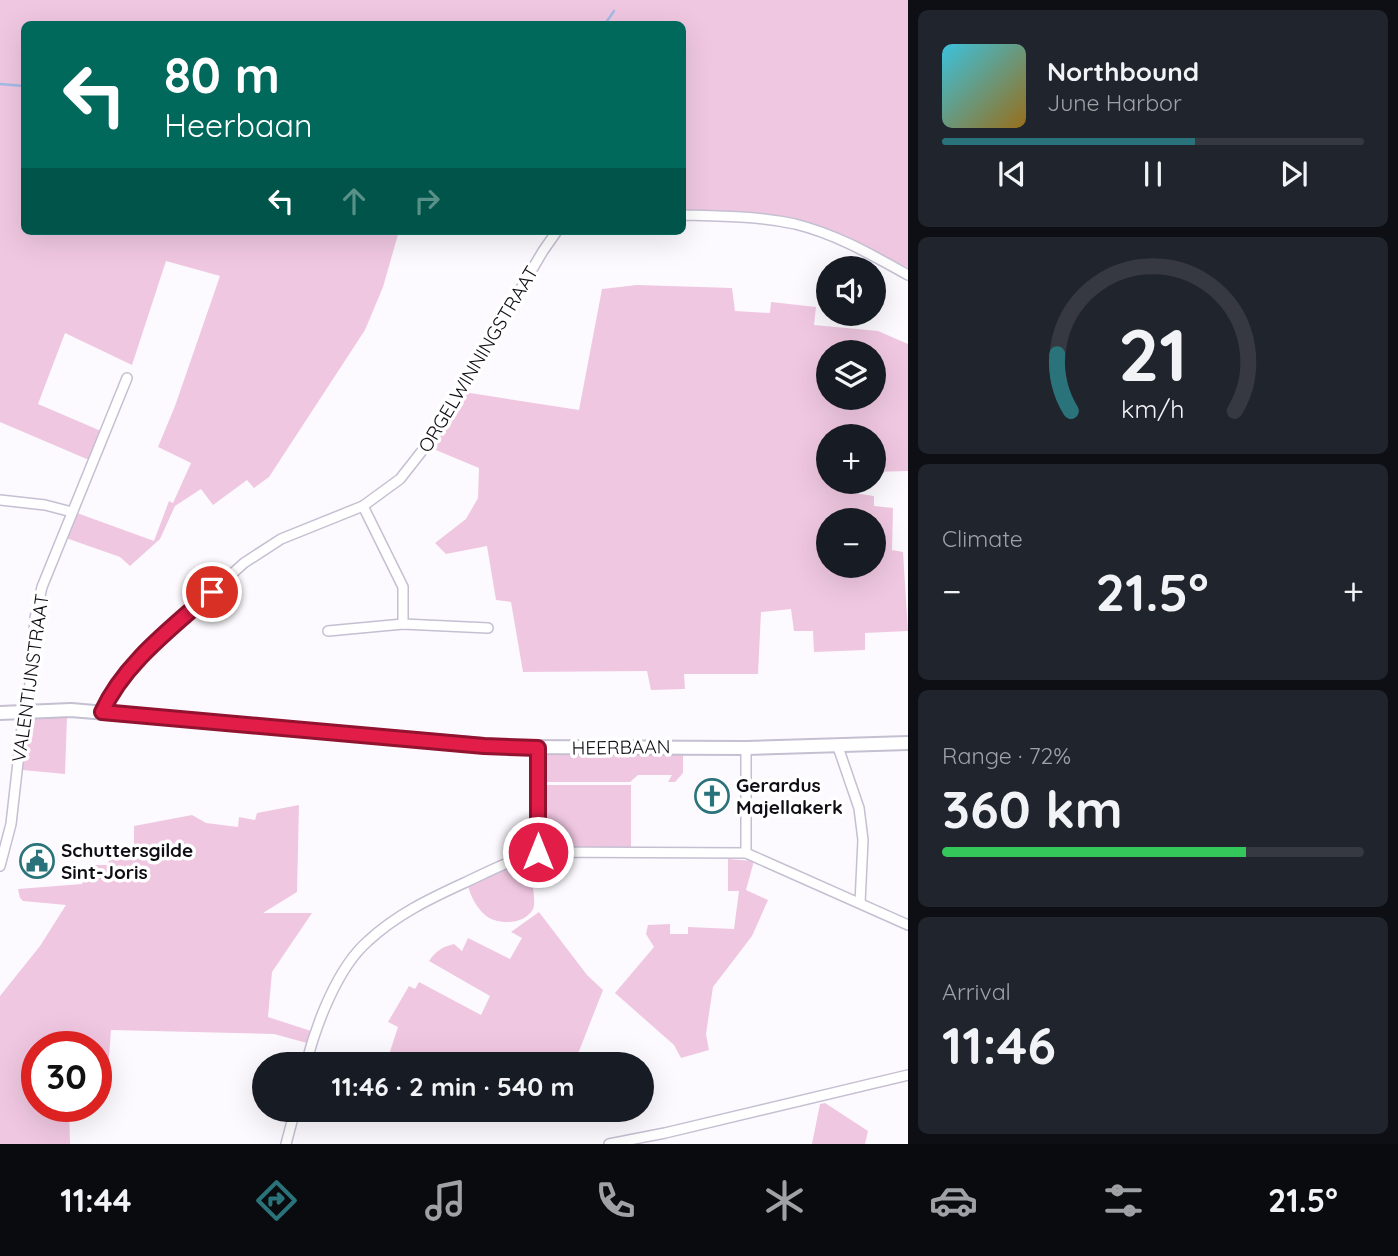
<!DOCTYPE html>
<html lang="en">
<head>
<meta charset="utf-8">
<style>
  :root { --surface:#171b24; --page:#20242c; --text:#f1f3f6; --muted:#9ea1a6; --line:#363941; --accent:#2a737a }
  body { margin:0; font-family:Quicksand,sans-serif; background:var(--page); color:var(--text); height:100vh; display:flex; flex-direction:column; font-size:26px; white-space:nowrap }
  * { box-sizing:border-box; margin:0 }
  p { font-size:23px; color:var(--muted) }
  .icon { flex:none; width:38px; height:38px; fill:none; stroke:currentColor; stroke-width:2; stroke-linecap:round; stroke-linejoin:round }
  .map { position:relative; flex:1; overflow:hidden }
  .details { display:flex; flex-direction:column; gap:10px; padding:10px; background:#0d0f14; width:490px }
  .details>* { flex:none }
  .top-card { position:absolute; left:21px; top:21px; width:665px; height:214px; border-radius:10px; box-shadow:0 7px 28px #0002; background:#00695c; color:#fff; overflow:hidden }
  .controls { position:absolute; left:816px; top:256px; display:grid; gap:14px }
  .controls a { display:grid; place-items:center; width:70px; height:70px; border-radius:50%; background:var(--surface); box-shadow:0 7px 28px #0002; font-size:35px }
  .speed { position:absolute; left:21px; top:1031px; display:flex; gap:14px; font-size:35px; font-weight:700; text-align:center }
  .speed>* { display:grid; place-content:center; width:91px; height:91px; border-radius:50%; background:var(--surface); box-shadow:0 7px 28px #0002; line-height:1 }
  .speed .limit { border:10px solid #d22; background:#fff; color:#111 }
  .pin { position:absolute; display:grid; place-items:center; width:60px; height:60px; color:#fff; margin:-30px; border:4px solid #fff; border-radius:50%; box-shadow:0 2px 7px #0007 }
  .me { position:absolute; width:77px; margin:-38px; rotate:0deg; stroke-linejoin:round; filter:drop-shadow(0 0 5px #0008) }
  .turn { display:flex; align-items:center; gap:24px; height:147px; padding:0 28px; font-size:32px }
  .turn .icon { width:91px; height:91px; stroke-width:2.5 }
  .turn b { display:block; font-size:49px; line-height:60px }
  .lanes { display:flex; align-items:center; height:66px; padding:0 28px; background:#0003; justify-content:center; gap:35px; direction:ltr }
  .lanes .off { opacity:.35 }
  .big { font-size:52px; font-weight:700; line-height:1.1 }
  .details .widget { flex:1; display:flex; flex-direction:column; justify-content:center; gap:10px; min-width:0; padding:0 24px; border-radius:10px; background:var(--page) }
  .details .dial { align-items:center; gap:0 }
  .dial svg { height:182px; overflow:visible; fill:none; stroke:var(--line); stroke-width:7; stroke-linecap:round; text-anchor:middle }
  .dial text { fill:var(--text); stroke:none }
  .song { display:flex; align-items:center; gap:21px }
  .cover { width:84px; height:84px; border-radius:10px; background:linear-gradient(135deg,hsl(190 70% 55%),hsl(40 70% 35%)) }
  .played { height:7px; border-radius:4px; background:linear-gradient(90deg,var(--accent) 60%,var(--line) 60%) }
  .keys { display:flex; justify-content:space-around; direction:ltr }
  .heat { display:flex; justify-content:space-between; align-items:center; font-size:38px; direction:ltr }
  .charge { height:10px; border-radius:5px; background:linear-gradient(90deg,#34c759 72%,var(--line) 0) }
  .trip { position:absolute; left:252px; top:1052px; width:402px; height:70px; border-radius:35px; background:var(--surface); box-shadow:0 7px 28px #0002; font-weight:700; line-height:70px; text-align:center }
  .dock { display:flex; height:112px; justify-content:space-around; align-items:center; background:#090b0e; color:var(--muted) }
  .dock .icon { width:49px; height:49px }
  .dock .current { color:var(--accent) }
  .dock b { font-size:32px; color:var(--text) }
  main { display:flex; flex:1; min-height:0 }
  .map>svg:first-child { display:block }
</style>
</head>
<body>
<main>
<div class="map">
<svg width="908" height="1144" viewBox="0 0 908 1144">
  <rect width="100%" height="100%" fill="#fcfafe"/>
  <!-- green -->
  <g fill="#f0c7e1" fill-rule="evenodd">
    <polygon points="0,0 908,0 908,268 852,240 773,215 683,211 682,24 24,24 24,231 399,231 383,287 365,330 269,477 254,488 247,480 213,505 201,489 175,506 160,539 130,566 120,557 66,538 77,513 154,541 169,501 173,503 191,463 158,447 175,406 220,276 166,261 132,365 65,333 38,404 101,431 89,460 0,422"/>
    <path d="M637 285 732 288 735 311 770 313 771 302 816 307 814 325 878 331 908 344V471L873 472V436H828V481H854L853 493 874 496V506L893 508 892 550 903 552 908 631 865 633V650L814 652 813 631H794L791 609 761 612 758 674H684L685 689 651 690 647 671 523 672 511 602 496 600 487 546 446 554 435 543 466 519 478 498 479 468 431 448 464 392 579 410 602 289ZM828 352H873V397H828ZM828 520H873V565H828Z"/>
    <polygon points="67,717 65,774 22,770 28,718"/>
    <polygon points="546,753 683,753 683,773 675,782 668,782 672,775 638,775 630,782 547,782 542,779 542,761"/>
    <polygon points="546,785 631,785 631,848 547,846 542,840 542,789"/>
    <polygon points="299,805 297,892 263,913 312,913 272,972 268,1017 311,1031 307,1043 274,1034 111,1030 108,1071 96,1071 96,1046 37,1046 37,1106 69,1106 70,1144 0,1144 0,996 40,946 66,905 23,901 20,898 18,889 82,884 92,865 109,865 107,848 134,850 134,826 192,815 206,823 238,827 239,817 255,820 257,813"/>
    <polygon points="728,859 754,861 746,890 768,900 752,936 713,987 706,1034 709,1050 681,1058 674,1045 615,993 654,947 646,934 648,925 670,924 670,934 688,934 688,927 734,929 739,891 728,891"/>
    <path d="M528 861C530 871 537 901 533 909 525 925 496 926 484 914 477 908 470 895 468 886Z"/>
    <path d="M539 912 587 975 603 990 574 1064H386L398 1027 388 1022 409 986 415 989 419 982 481 1015 490 996 429 961C436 951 442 947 454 944L462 951 468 938 510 959 522 938 511 932Z"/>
    <polygon points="825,1103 868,1131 865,1144 812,1144 820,1104"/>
  </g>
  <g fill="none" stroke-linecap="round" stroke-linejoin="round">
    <!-- stream -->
    <g stroke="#a4bbe6" stroke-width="2.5">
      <polyline points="605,24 614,11"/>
      <polyline points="0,84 24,86"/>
    </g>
    <!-- street casing -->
    <g stroke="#c5bfd2" stroke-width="12">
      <g id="street">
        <path d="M682 215C720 216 758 216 795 224 836 234 872 255 908 275"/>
        <polyline points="0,500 45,505 72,512"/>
        <polyline points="363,506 403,587 403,624"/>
        <polyline points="328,631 403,624 488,628"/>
        <polyline points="102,712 111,695 151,647 244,563 281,539 363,506 400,479 433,437 543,251 557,231"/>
        <polyline points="838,747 859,808 863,840 860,903"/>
        <polyline points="538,748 538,852"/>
        <polyline points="746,853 746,748"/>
        <polyline points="0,866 11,824 22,727 29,695 35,618 42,587 127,378"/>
        <path d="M306 1064C316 1025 337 968 368 941 396 915 429 899 464 883 488 872 512 859 538 852L746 853 908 925"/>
        <polyline points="286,1144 295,1110"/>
        <polyline points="609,1144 665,1133 908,1075"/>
      </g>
    </g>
    <!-- secondary casing -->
    <g stroke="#c5bfd2" stroke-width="16">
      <polyline id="secondary" points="0,713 71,710 506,747 746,748 908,743"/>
    </g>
    <!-- street -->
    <use href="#street" stroke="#fff" stroke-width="9"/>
    <!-- secondary -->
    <use href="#secondary" stroke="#fff" stroke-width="12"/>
  </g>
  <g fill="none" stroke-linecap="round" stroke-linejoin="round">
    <!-- route casing -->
    <g stroke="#92132f" stroke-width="18">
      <path id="route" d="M212 592C173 627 124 663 102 712L484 746 538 748V852"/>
    </g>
    <!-- route -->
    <use href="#route" stroke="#e11d48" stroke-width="12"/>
  </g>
  <!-- icons -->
  <defs>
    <g id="church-ring" transform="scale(1.75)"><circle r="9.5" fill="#fff" stroke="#2a737a" stroke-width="1.5"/><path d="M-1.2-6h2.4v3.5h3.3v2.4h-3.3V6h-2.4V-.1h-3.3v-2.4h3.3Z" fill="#2a737a"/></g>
    <g id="civic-ring" transform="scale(1.75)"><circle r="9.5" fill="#fff" stroke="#2a737a" stroke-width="1.5"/><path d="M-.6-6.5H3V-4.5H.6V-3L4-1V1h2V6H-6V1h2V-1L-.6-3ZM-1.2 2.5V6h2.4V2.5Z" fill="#2a737a"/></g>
  </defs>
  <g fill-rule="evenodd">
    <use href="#church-ring" x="712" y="796"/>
    <use href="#civic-ring" x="37" y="861"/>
  </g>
  <g text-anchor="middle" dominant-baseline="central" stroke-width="7" stroke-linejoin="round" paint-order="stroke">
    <!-- street labels -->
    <g font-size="19" fill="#100e14" stroke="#fff">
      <text transform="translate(478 359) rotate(-59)">ORGELWINNINGSTRAAT</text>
      <text transform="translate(30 678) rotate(-82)">VALENTIJNSTRAAT</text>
      <text transform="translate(621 747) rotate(-1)">HEERBAAN</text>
    </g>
    <!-- poi labels -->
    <g font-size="19" font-weight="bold" fill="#100e14" stroke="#fff" text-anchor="start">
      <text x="736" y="785">Gerardus<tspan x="736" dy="22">Majellakerk</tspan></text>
      <text x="61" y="850">Schuttersgilde<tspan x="61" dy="22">Sint-Joris</tspan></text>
    </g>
  </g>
</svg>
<div class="controls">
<a><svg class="icon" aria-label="sound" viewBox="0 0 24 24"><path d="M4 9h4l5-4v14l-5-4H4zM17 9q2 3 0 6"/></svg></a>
<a><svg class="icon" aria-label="layers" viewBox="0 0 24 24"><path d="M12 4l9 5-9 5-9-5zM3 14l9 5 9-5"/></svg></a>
<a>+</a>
<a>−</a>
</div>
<div class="speed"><div class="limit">30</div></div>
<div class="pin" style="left:212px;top:592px;background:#d93025"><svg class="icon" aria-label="arrive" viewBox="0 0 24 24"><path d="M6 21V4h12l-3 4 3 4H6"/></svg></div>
<svg class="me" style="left:538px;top:852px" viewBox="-20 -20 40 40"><circle r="17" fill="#e11d48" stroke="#fff" stroke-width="3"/><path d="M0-11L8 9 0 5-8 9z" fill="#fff"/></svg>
<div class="trip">11:46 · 2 min · 540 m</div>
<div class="top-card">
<div class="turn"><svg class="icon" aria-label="left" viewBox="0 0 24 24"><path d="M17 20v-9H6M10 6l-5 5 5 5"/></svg><div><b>80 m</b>Heerbaan</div></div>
<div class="lanes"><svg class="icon" aria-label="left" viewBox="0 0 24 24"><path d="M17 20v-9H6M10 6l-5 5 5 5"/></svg><svg class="icon off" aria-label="ahead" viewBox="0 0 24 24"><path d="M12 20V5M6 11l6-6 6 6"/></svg><svg class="icon off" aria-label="right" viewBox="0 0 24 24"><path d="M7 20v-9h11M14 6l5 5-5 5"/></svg></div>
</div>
</div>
<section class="details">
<div class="widget">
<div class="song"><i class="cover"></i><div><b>Northbound</b><p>June Harbor</p></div></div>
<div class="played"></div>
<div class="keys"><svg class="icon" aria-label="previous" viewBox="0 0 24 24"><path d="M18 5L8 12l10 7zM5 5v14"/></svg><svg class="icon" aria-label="pause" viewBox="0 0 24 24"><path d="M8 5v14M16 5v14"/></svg><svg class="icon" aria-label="next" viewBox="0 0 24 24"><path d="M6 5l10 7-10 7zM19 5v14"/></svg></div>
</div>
<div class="widget dial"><svg viewBox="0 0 100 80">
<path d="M14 69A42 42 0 1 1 86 69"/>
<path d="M14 69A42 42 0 0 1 8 44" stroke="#2a737a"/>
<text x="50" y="56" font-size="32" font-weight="700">21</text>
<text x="50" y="72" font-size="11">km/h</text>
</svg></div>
<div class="widget"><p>Climate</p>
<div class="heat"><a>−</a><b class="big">21.5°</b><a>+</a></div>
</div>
<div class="widget"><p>Range · 72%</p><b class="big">360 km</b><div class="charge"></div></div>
<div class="widget"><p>Arrival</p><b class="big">11:46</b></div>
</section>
</main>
<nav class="dock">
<b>11:44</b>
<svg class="icon current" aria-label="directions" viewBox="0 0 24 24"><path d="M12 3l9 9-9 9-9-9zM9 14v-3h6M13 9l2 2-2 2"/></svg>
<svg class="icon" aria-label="music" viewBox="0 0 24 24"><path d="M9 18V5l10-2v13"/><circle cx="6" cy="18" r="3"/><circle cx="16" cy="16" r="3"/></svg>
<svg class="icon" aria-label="phone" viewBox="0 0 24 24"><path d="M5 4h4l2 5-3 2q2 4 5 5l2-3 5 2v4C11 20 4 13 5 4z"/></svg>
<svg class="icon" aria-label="climate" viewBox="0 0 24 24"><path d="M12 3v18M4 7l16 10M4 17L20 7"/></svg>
<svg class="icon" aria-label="car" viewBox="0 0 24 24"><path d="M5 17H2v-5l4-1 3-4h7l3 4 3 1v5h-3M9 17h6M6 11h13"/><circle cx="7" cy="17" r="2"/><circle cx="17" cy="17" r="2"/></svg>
<svg class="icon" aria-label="filters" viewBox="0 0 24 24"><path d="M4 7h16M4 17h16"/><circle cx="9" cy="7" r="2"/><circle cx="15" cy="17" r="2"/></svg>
<b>21.5°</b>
</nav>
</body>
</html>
